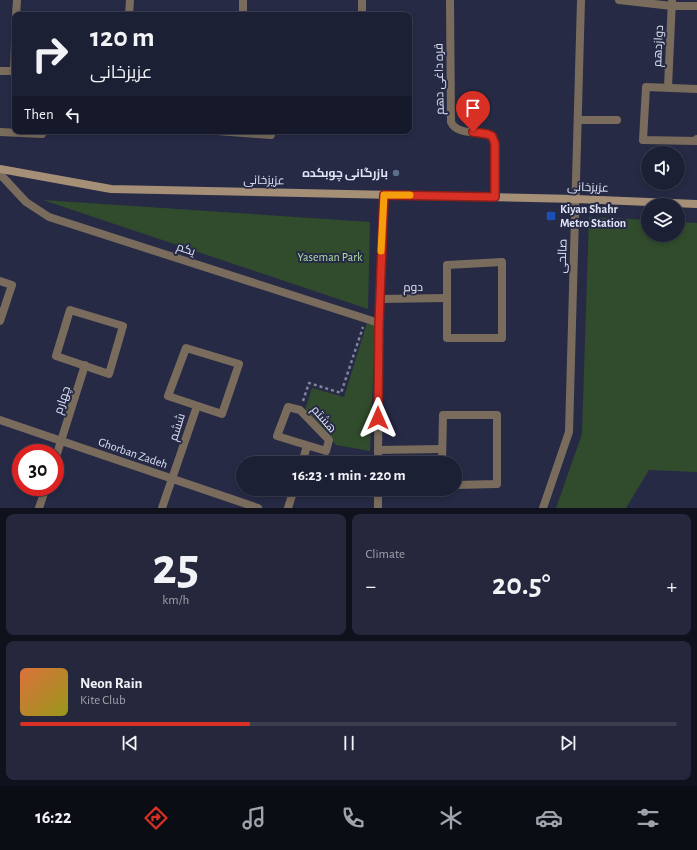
<!DOCTYPE html>
<html lang="en">
<head>
<meta charset="utf-8">
<style>
  :root { --surface:#1c2034; --page:#25283c; --text:#f1f3f6; --muted:#a0a3ac; --line:#3a3e4f; --accent:#d93025 }
  body { margin:0; font-family:"Alegreya Sans",Cairo,sans-serif; background:var(--page); color:var(--text); height:100vh; display:flex; flex-direction:column; font-size:15px; white-space:nowrap }
  * { box-sizing:border-box; margin:0 }
  p { font-size:13px; color:var(--muted) }
  .icon { flex:none; width:22px; height:22px; fill:none; stroke:currentColor; stroke-width:2; stroke-linecap:round; stroke-linejoin:round }
  .map { position:relative; height:508px; overflow:hidden }
  .side { display:flex; flex-direction:column; gap:6px; padding:6px; background:#0f121d; flex:1 }
  .side>* { flex:none }
  .banner { position:absolute; left:12px; top:12px; width:400px; height:122px; border-radius:8px; box-shadow:0 2px 6px #0003,0 0 0 1px var(--line); background:#1c2034; color:var(--text); overflow:hidden }
  .buttons { position:absolute; left:641px; top:146px; display:grid; gap:8px }
  .buttons a { display:grid; place-items:center; width:44px; height:44px; border-radius:50%; background:var(--surface); box-shadow:0 2px 6px #0003,0 0 0 1px var(--line); font-size:20px }
  .speed { position:absolute; left:12px; top:444px; display:flex; gap:8px; font-size:20px; font-weight:700; text-align:center }
  .speed>* { display:grid; place-content:center; width:52px; height:52px; border-radius:50%; background:var(--surface); box-shadow:0 2px 6px #0003,0 0 0 1px var(--line); line-height:1 }
  .speed .limit { border:6px solid #d22; background:#fff; color:#111 }
  .pin { position:absolute; display:grid; place-items:center; width:34px; height:34px; color:#fff; margin:-41px -17px; border-radius:50% 50% 50% 0; rotate:-45deg; box-shadow:0 0 4px #0007 }
  .pin .icon { rotate:45deg }
  .me { position:absolute; width:44px; margin:-22px; rotate:0deg; stroke-linejoin:round; filter:drop-shadow(0 0 3px #0008) }
  .turn { display:flex; align-items:center; gap:14px; height:84px; padding:0 12px; font-size:18px }
  .turn .icon { width:52px; height:52px; stroke-width:2.5 }
  .turn b { display:block; font-size:28px; line-height:34px }
  .then { display:flex; align-items:center; height:38px; padding:0 12px; background:#0003; gap:8px; font-size:15px }
  .big { font-size:30px; font-weight:700; line-height:1.1 }
  .side .card { flex:1; display:flex; flex-direction:column; justify-content:center; gap:6px; min-width:0; padding:0 14px; border-radius:8px; background:var(--page) }
  .side .dial { align-items:center; gap:0 }
  .dial b { font-size:52px; line-height:1 }
  .song { display:flex; align-items:center; gap:12px }
  .cover { width:48px; height:48px; border-radius:6px; background:linear-gradient(135deg,hsl(20 70% 55%),hsl(60 70% 35%)) }
  .played { height:4px; border-radius:2px; background:linear-gradient(90deg,var(--accent) 35%,var(--line) 35%) }
  .keys { display:flex; justify-content:space-around; direction:ltr }
  .heat { display:flex; justify-content:space-between; align-items:center; font-size:22px; direction:ltr }
  .side .tiles { flex:1; display:grid; gap:6px; grid-template-columns:1fr 1fr }
  .card:last-child { grid-column:span 2 }
  .trip { position:absolute; left:236px; top:456px; width:226px; height:40px; border-radius:20px; background:var(--surface); box-shadow:0 2px 6px #0003,0 0 0 1px var(--line); font-weight:700; line-height:40px; text-align:center }
  .dock { display:flex; height:64px; justify-content:space-around; align-items:center; background:#0b0d15; color:var(--muted) }
  .dock .icon { width:28px; height:28px }
  .dock .on { color:var(--accent) }
  .dock b { font-size:18px; color:var(--text) }
  .map>svg:first-child { display:block }
</style>
</head>
<body>
<div class="map">
<svg width="697" height="508" viewBox="0 0 697 508">
  <rect width="100%" height="100%" fill="#262a45"/>
  <!-- green -->
  <g fill="#314c2c">
    <polygon points="43,200 370,222 368,309"/>
    <polygon points="589,217 648,220 648,235 678,235 678,222 697,223 697,472 649,470 626,508 556,508 582,434"/>
    <polygon points="367,323 375,325 370,451 336,445 305,410 312,388 344,397"/>
  </g>
  <g fill="none" stroke-linecap="round" stroke-linejoin="round">
    <!-- path -->
    <polyline stroke="#81859c" stroke-width="2.5" stroke-dasharray="3 3" stroke-linecap="butt" points="303,401 309,383 341,393 363,327"/>
    <!-- street -->
    <g stroke="#7a6c5d" stroke-width="8">
      <path d="M450 0 451 122C457 136 480 130 492 136L495 144V197"/>
      <polyline points="619,0 672,6 697,6"/>
      <polyline points="16,15 17,0"/>
      <polyline points="129,15 130,0"/>
      <polyline points="243,15 243,0"/>
      <polyline points="362,15 362,0"/>
      <polyline points="0,71 15,71"/>
      <polyline points="14,71 15,42"/>
      <polyline points="668,87 672,0"/>
      <polyline points="697,89 646,87 643,140 697,141 697,139"/>
      <polyline points="578,120 617,120"/>
      <polyline points="217,131 271,135 272,131"/>
      <polyline points="370,131 392,131"/>
      <polyline points="0,132 42,134 42,131"/>
      <polyline points="0,174 26,202 49,217 379,323"/>
      <polygon points="502,262 502,338 447,338 447,265"/>
      <polyline points="0,281 12,285 0,321"/>
      <polyline points="379,299 447,298"/>
      <polygon points="70,310 123,326 109,374 56,356"/>
      <polygon points="186,348 239,364 222,414 168,396"/>
      <polygon points="288,407 300,410 329,440 326,451 277,436"/>
      <polyline points="0,420 258,508"/>
      <polyline points="378,450 442,449"/>
      <polyline points="55,460 85,365"/>
      <polyline points="302,463 307,446"/>
      <polyline points="378,463 379,323 384,195"/>
      <polyline points="442,463 443,415 497,415 497,484 455,485"/>
      <polyline points="39,508 46,487"/>
      <polyline points="162,508 197,406"/>
      <polyline points="288,508 294,489"/>
      <polyline points="378,508 378,489"/>
      <polyline points="543,508 569,432 581,0"/>
    </g>
    <!-- secondary -->
    <polyline stroke="#a68f77" stroke-width="8" points="0,169 111,189 576,199 697,204"/>
  </g>
  <g fill="none" stroke-linecap="round" stroke-linejoin="round">
    <!-- route casing -->
    <g stroke="#8d1f18" stroke-width="10">
      <polyline id="route" points="378,418 379,323 384,195 495,197 495,144 492,136 487,134 473,132"/>
    </g>
    <!-- route -->
    <use href="#route" stroke="#d93025" stroke-width="7"/>
    <!-- slow -->
    <polyline stroke="#f59e0b" stroke-width="7" points="381,251 384,195 410,195"/>
  </g>
  <!-- markers -->
  <circle fill="#5c6f8a" stroke="#262a45" stroke-width="1.5" cx="396" cy="173" r="4"/>
  <rect fill="#1a4fb4" stroke="#262a45" stroke-width="1.5" x="546" y="211" width="10" height="10" rx="2"/>
  <g text-anchor="middle" dominant-baseline="central" stroke-width="4" stroke-linejoin="round" paint-order="stroke">
    <!-- street labels -->
    <g font-size="12" fill="#dfe3f5" stroke="#262a45">
      <text transform="translate(658 46) rotate(-87)">دوازدهم</text>
      <text transform="translate(439 79) rotate(-91)">قره داغی دهم</text>
      <text transform="translate(264 180) rotate(1)">عزیزخانی</text>
      <text transform="translate(588 187) rotate(2)">عزیزخانی</text>
      <text transform="translate(186 249) rotate(18)">یکم</text>
      <text transform="translate(562 256) rotate(-88)">صالحی</text>
      <text transform="translate(413 287) rotate(-1)">دوم</text>
      <text transform="translate(62 400) rotate(-72)">چهارم</text>
      <text transform="translate(324 419) rotate(49)">هشتم</text>
      <text transform="translate(177 427) rotate(-72)">ششم</text>
      <text transform="translate(133 453) rotate(19)">Ghorban Zadeh</text>
    </g>
    <!-- poi labels -->
    <g font-size="12" font-weight="bold" fill="#dfe3f5" stroke="#262a45" text-anchor="end">
      <text x="388" y="173">بازرگانی چوبکده</text>
      <text x="560" y="209" text-anchor="start">Kiyan Shahr<tspan x="560" dy="14">Metro Station</tspan></text>
    </g>
    <!-- park labels -->
    <g font-size="12" fill="#afdfa4" stroke="#262a45">
      <text x="330" y="257">Yaseman Park</text>
    </g>
  </g>
</svg>
<div class="buttons">
<a><svg class="icon" aria-label="sound" viewBox="0 0 24 24"><path d="M4 9h4l5-4v14l-5-4H4zM17 9q2 3 0 6"/></svg></a>
<a><svg class="icon" aria-label="layers" viewBox="0 0 24 24"><path d="M12 4l9 5-9 5-9-5zM3 14l9 5 9-5"/></svg></a>
</div>
<div class="speed"><div class="limit">30</div></div>
<div class="pin" style="left:473px;top:132px;background:#d93025"><svg class="icon" aria-label="arrive" viewBox="0 0 24 24"><path d="M6 21V4h12l-3 4 3 4H6"/></svg></div>
<svg class="me" style="left:378px;top:418px" viewBox="-20 -20 40 40"><path d="M0-17L14 15 0 8-14 15z" fill="#d93025" stroke="#fff" stroke-width="4"/></svg>
<div class="trip">16:23 · 1 min · 220 m</div>
<div class="banner">
<div class="turn"><svg class="icon" aria-label="right" viewBox="0 0 24 24"><path d="M7 20v-9h11M14 6l5 5-5 5"/></svg><div><b>120 m</b>عزیزخانی</div></div>
<div class="then">Then<svg class="icon" aria-label="left" viewBox="0 0 24 24"><path d="M17 20v-9H6M10 6l-5 5 5 5"/></svg></div>
</div>
</div>
<section class="side">
<div class="tiles">
<div class="card dial"><b>25</b><p>km/h</p></div>
<div class="card"><p>Climate</p>
<div class="heat"><a>−</a><b class="big">20.5°</b><a>+</a></div>
</div>
<div class="card">
<div class="song"><i class="cover"></i><div><b>Neon Rain</b><p>Kite Club</p></div></div>
<div class="played"></div>
<div class="keys"><svg class="icon" aria-label="previous" viewBox="0 0 24 24"><path d="M18 5L8 12l10 7zM5 5v14"/></svg><svg class="icon" aria-label="pause" viewBox="0 0 24 24"><path d="M8 5v14M16 5v14"/></svg><svg class="icon" aria-label="next" viewBox="0 0 24 24"><path d="M6 5l10 7-10 7zM19 5v14"/></svg></div>
</div>
</div>
</section>
<nav class="dock">
<b>16:22</b>
<svg class="icon on" aria-label="directions" viewBox="0 0 24 24"><path d="M12 3l9 9-9 9-9-9zM9 14v-3h6M13 9l2 2-2 2"/></svg>
<svg class="icon" aria-label="music" viewBox="0 0 24 24"><path d="M9 18V5l10-2v13"/><circle cx="6" cy="18" r="3"/><circle cx="16" cy="16" r="3"/></svg>
<svg class="icon" aria-label="phone" viewBox="0 0 24 24"><path d="M5 4h4l2 5-3 2q2 4 5 5l2-3 5 2v4C11 20 4 13 5 4z"/></svg>
<svg class="icon" aria-label="climate" viewBox="0 0 24 24"><path d="M12 3v18M4 7l16 10M4 17L20 7"/></svg>
<svg class="icon" aria-label="car" viewBox="0 0 24 24"><path d="M5 17H2v-5l4-1 3-4h7l3 4 3 1v5h-3M9 17h6M6 11h13"/><circle cx="7" cy="17" r="2"/><circle cx="17" cy="17" r="2"/></svg>
<svg class="icon" aria-label="filters" viewBox="0 0 24 24"><path d="M4 7h16M4 17h16"/><circle cx="9" cy="7" r="2"/><circle cx="15" cy="17" r="2"/></svg>
</nav>
</body>
</html>
